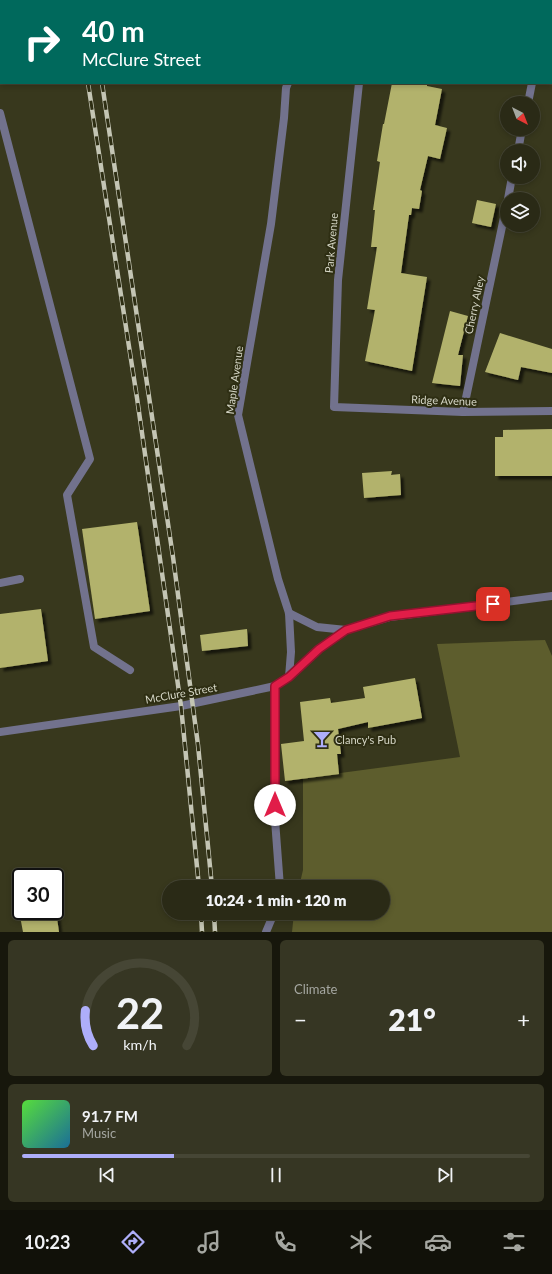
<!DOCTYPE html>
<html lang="en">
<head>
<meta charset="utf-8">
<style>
  :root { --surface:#2a2a16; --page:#363623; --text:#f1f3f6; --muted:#a5a7a1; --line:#464635; --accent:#aeaefa }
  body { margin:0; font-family:Lato,sans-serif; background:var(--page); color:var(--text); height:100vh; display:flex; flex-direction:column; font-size:15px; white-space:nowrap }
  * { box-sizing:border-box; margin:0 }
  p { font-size:13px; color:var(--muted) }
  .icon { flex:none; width:22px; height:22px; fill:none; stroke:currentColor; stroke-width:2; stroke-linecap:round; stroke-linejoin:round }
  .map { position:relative; height:932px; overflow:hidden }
  .side { display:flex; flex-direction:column; gap:8px; padding:8px; background:#17170c; flex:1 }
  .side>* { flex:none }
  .top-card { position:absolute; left:0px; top:0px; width:552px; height:84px; box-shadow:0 2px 6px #0003,0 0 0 1px var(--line); background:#00695c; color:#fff; overflow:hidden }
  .needle { width:26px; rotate:138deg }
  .fabs { position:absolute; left:500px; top:96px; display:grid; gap:8px }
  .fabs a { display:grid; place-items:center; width:40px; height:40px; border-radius:50%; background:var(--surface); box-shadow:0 2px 6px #0003,0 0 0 1px var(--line); font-size:20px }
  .speed { position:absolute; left:12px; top:868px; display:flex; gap:8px; font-size:20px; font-weight:700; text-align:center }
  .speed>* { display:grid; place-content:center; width:52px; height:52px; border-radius:50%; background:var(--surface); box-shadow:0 2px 6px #0003,0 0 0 1px var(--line); line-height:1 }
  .speed .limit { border:2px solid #111; border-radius:6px; background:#fff; color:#111 }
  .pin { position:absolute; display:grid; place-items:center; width:34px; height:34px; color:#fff; margin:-17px; border-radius:8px; box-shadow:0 2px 6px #0006 }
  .me { position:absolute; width:44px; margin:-22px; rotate:0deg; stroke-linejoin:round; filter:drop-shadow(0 0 3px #0008) }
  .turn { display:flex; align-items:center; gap:14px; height:84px; padding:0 16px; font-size:18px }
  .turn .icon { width:52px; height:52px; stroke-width:2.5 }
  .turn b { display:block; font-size:28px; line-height:34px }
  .big { font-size:30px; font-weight:800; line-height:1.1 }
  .side .card { flex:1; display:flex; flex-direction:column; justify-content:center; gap:6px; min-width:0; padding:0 14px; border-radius:6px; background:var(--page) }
  .side .dial { align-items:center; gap:0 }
  .dial svg { height:104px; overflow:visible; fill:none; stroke:var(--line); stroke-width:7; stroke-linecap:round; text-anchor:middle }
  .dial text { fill:var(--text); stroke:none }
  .song { display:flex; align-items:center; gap:12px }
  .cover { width:48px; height:48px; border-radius:6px; background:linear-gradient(135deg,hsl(110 70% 55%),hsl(200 70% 35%)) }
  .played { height:4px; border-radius:2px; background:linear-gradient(90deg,var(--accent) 30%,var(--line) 30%) }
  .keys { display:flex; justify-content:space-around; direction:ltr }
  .heat { display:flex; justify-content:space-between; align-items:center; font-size:22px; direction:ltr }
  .side .tiles { flex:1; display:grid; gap:8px; grid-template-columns:1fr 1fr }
  .card:last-child { grid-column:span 2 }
  .trip { position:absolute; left:162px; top:880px; width:228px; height:40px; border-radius:20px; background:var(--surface); box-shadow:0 2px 6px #0003,0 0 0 1px var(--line); font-weight:800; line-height:40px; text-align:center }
  .menu { display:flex; height:64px; justify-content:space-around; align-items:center; background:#111109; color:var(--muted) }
  .menu .icon { width:28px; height:28px }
  .menu .active { color:var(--accent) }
  .menu b { font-size:18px; color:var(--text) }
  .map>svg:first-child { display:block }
</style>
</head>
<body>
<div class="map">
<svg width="552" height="932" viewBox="0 0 552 932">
  <defs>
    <filter id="shadow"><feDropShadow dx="3.5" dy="3.5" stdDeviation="1" flood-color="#0009"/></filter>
  </defs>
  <rect width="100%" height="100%" fill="#38381d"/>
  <!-- green -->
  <polygon fill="#5d5d2d" points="545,640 552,656 552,932 292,932 294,913 383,913 383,887 299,887 303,870 303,778 460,757 437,644"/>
  <!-- building -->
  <g fill="#b2b26c" filter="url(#shadow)">
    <polygon points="392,83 427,83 427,86 442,89 435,125 447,128 440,159 428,156 420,190 422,191 419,209 412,208 411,215 409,215 401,273 427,277 412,371 365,361 375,310 367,309 377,247 371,247 375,210 373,210 380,162 377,161 383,124 384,124"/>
    <polygon points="477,200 496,204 491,227 472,223"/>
    <polygon points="450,311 468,316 458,355 463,355 460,386 432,383"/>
    <polygon points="500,333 552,349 552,373 521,367 518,380 485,372"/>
    <polygon points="552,429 552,476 495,476 495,437 503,437 503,430"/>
    <polygon points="392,471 391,475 400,474 401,495 364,498 362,473"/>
    <polygon points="137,522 150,611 95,619 82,529"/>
    <polygon points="41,609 48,661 0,668 0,614"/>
    <polygon points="247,629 248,646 202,651 200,635"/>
    <polygon points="415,678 422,718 368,728 368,722 338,729 341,754 337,754 339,774 285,781 281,744 304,741 300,702 330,698 331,703 365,698 363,687"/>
    <polygon points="19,911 56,911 59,932 23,932"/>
  </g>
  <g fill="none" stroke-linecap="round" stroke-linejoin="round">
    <!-- service -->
    <g stroke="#72728d" stroke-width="8">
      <polyline points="549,1 549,0"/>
      <polyline points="551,68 552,68"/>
      <polyline points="528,103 532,83"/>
      <polyline points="0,113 90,459 67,495 94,647 130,670"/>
      <polyline points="518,151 522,129"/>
      <polyline points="508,199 512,177"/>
      <polyline points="463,412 507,203"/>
      <polyline points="0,583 20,579"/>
    </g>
    <!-- minor -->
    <g stroke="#72728d" stroke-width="8">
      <polyline points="326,1 327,0"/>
      <polyline points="370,1 370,0"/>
      <polyline points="288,83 286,88 284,118 271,224 238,415 278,579 289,613 291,652 289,677"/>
      <polyline points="359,83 338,280 334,407 463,412 552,411"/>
      <polyline points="289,613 317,627 346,630"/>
      <polyline points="275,686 275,820 280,887"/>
      <polyline points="0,732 181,706 275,686 289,677 319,649 346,630 390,617 552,596"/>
      <polyline points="266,932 274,913"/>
    </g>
    <!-- rail casing -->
    <g stroke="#c4c5b4" stroke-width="4.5">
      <g id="rail">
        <polyline points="75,0 75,1"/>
        <polyline points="88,0 89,1"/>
        <polyline points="88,83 137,398 181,706 199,887"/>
        <polyline points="102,83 173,557 198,745 212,887"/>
        <polyline points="201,913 202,932"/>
        <polyline points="214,913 215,932"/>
      </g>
    </g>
    <!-- rail -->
    <use href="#rail" stroke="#2e2e13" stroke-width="3" stroke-dasharray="9" stroke-linecap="butt"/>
  </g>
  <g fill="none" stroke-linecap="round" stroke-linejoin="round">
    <!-- route casing -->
    <g stroke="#92132f" stroke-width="10">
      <polyline id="route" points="275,805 275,686 289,677 319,649 346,630 390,616 493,604"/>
    </g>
    <!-- route -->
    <use href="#route" stroke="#e11d48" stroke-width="7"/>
  </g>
  <!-- icons -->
  <defs>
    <g id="bar-bare" transform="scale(1.38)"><path d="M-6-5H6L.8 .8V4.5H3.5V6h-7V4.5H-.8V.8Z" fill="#aeaefa" stroke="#2e2e13" stroke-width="2.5" paint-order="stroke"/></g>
  </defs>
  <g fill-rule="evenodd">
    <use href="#bar-bare" x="322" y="739"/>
  </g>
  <g text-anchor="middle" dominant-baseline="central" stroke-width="4" stroke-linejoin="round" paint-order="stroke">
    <!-- street labels -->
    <g font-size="11" fill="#d6d7c7" stroke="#2e2e13">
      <text transform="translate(331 243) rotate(-85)">Park Avenue</text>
      <text transform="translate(474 305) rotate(-78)">Cherry Alley</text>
      <text transform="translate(234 380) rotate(-82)">Maple Avenue</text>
      <text transform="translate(444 400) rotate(2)">Ridge Avenue</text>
      <text transform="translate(181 693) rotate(-10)">McClure Street</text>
    </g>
    <!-- poi labels -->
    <g font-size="11" fill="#d6d7c7" stroke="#2e2e13" text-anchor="start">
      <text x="335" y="739">Clancy's Pub</text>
    </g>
  </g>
</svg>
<div class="fabs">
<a><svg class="needle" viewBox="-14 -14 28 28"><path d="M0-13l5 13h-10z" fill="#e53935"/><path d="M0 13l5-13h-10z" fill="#a5a7a1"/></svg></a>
<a><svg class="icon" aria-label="sound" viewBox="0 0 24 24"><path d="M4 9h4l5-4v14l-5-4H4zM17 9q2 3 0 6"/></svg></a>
<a><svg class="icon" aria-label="layers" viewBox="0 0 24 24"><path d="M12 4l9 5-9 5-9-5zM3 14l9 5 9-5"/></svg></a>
</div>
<div class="speed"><div class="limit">30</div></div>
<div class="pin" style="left:493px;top:604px;background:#d93025"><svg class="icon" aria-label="arrive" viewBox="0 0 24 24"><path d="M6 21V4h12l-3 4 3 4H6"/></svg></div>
<svg class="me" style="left:275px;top:805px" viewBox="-20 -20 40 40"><circle r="19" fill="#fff"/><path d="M0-13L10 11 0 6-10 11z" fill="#e11d48"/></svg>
<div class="trip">10:24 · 1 min · 120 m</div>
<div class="top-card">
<div class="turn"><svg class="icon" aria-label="right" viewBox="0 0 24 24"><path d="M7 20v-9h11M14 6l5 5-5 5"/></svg><div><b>40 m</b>McClure Street</div></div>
</div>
</div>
<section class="side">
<div class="tiles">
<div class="card dial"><svg viewBox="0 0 100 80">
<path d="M14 69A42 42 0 1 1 86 69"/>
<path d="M14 69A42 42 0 0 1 8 42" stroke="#aeaefa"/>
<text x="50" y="56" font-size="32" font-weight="700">22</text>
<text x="50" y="72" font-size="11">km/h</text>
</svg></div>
<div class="card"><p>Climate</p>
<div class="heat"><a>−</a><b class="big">21°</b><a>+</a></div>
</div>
<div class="card">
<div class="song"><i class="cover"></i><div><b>91.7 FM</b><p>Music</p></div></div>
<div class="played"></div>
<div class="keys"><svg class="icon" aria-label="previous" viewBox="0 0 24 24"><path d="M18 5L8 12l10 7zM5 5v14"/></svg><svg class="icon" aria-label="pause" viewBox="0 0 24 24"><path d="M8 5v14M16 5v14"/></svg><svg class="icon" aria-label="next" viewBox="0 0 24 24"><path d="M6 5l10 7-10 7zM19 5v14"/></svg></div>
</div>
</div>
</section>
<nav class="menu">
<b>10:23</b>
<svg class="icon active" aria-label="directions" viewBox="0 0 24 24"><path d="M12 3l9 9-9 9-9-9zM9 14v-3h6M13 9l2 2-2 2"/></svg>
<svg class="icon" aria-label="music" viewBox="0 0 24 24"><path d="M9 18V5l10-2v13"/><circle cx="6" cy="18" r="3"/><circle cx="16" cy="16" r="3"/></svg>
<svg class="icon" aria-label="phone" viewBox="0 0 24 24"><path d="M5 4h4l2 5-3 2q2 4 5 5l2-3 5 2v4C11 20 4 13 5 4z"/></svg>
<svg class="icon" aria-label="climate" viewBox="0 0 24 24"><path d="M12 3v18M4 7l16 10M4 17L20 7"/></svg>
<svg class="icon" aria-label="car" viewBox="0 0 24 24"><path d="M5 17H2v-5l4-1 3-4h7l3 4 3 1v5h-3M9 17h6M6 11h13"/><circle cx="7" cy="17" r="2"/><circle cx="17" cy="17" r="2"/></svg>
<svg class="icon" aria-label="filters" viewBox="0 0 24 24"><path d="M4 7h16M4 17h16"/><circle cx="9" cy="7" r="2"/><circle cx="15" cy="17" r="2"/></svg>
</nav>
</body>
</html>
